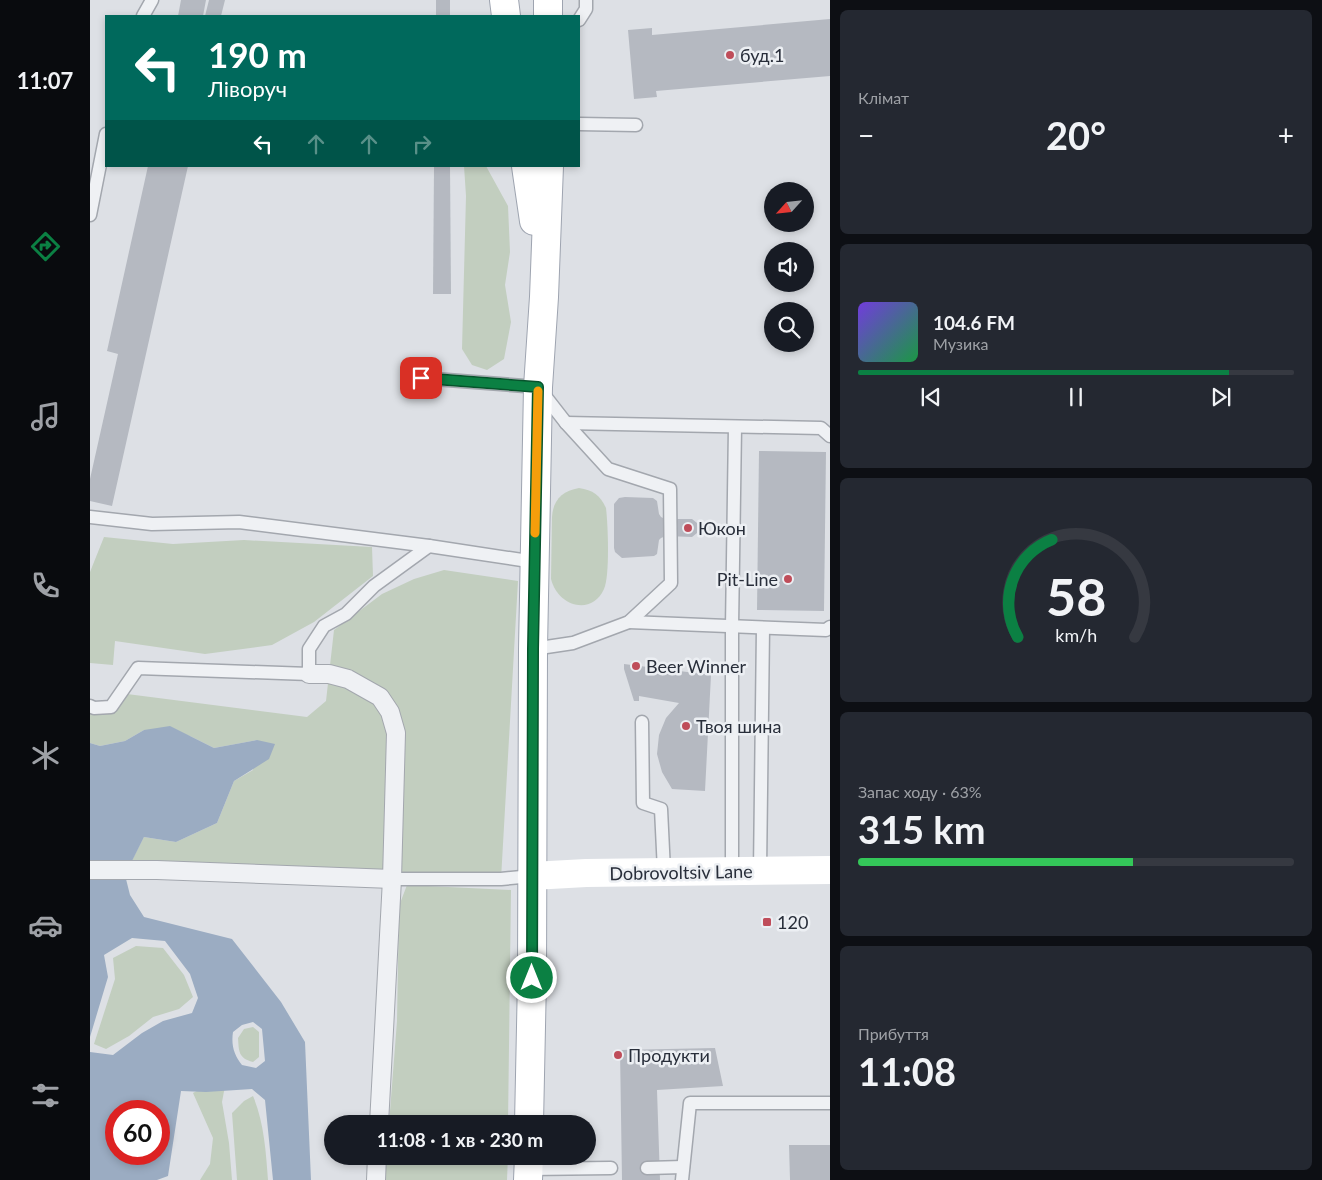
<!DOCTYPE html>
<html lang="uk">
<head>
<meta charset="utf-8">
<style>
  :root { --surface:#171b24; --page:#242831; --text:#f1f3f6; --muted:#9ea1a6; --line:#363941; --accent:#0b8043 }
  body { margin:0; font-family:Lato,sans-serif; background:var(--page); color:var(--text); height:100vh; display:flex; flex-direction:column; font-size:19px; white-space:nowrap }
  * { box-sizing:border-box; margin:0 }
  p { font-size:16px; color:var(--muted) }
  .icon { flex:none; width:28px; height:28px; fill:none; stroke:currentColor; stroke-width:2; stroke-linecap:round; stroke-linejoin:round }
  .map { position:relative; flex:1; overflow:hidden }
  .details { display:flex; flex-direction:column; gap:10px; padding:10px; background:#0d0f14; width:492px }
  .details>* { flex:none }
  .hud { position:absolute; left:15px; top:15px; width:475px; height:152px; border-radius:0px; box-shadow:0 2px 8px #0003; background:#00695c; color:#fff; overflow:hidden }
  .needle { width:32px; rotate:243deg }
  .buttons { position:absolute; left:674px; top:182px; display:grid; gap:10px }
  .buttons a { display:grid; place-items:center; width:50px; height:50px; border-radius:50%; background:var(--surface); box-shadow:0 2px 8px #0003; font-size:25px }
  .speed { position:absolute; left:15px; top:1100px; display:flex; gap:10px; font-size:25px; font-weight:700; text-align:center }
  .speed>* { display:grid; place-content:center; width:65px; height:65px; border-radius:50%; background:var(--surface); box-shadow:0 2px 8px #0003; line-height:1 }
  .speed .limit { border:8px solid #d22; background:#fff; color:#111 }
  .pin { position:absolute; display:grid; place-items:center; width:42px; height:42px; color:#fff; margin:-21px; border-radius:10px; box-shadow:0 2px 8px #0006 }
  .me { position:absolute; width:55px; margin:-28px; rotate:0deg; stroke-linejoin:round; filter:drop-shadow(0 0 4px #0008) }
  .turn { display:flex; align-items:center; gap:18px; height:105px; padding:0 20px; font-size:22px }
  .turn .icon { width:65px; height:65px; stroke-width:2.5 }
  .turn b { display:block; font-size:35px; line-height:42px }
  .lanes { display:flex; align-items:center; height:48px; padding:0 20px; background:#0003; justify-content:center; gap:25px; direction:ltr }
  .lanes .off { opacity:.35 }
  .big { font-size:38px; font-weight:700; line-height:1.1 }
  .details .card { flex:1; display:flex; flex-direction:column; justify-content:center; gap:8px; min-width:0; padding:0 18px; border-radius:8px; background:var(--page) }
  .details .dial { align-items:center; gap:0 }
  .dial svg { height:130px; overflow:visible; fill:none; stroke:var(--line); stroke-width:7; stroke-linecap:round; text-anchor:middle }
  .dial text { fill:var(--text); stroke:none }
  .song { display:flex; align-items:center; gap:15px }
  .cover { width:60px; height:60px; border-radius:8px; background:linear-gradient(135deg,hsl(260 70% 55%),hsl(140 70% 35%)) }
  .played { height:5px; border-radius:2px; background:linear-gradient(90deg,var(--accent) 85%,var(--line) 85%) }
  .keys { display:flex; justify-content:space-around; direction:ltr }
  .heat { display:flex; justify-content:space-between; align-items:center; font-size:28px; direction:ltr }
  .charge { height:8px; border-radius:4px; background:linear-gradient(90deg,#34c759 63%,var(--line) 0) }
  .trip { position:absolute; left:234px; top:1115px; width:272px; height:50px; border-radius:25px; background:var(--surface); box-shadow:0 2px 8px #0003; font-weight:700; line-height:50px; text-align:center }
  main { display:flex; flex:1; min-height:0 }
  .tab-bar { display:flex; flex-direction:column; width:90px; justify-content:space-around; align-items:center; background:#090b0e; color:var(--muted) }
  .tab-bar .icon { width:35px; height:35px }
  .tab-bar .on { color:var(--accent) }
  .tab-bar b { font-size:22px; color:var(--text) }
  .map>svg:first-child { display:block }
</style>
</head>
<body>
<main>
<nav class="tab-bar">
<b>11:07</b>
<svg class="icon on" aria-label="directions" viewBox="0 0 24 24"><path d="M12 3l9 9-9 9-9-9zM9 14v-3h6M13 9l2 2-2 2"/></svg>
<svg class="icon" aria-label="music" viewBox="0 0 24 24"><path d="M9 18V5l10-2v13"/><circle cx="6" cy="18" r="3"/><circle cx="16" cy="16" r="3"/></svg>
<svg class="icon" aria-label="phone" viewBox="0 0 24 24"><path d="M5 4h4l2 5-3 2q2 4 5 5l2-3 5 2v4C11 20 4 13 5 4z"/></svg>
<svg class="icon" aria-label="climate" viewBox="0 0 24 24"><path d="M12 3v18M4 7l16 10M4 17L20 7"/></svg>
<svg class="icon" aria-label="car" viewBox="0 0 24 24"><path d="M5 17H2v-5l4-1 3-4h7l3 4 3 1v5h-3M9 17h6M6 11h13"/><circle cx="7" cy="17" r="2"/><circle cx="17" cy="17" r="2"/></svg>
<svg class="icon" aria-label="filters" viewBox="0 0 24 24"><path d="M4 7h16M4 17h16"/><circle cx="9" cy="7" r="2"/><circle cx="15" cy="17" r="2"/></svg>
</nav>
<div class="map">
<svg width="740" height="1180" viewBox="0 0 740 1180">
  <rect width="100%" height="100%" fill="#dde0e5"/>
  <!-- green -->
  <g fill="#c2cebf">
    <polygon points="374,166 396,166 418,206 420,252 415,285 421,322 414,359 397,370 382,365 372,349 376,196"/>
    <path d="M489 488C503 490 510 495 516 508 518 525 520 575 514 589 502 616 468 607 461 579L462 517C463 500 472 491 489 488Z"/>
    <polygon points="14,537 83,544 154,540 282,547 283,576 224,622 182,645 115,654 25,641 23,665 0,663 0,572"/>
    <polygon points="354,570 428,581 411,879 37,870 54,837 86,842 127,823 144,781 163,770 167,740 124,748 100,736 54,730 35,741 10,746 0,743 0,706 4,708 37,694 217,717 236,701 244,630 292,594 324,579"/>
    <polygon points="317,885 421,890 418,1124 299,1124 307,1021 309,906"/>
    <polygon points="46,946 73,948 94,975 103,997 89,1009 63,1017 39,1036 16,1049 4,1044 25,979 23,958"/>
    <path d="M163 1027 169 1032V1057L163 1062C148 1058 149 1051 148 1038L154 1029Z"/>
    <polygon points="118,1085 135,1086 132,1102 139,1143 142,1180 110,1180 120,1164 123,1138 103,1093"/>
    <path d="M163 1096C174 1122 176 1152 178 1180H147L142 1113 154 1101Z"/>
    <polygon points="297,1156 418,1156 417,1180 295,1180"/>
  </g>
  <!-- water -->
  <path fill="#9bacc2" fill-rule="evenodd" d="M80 726 124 748 167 740 185 744 179 759 144 781 127 823 86 842 54 837 35 875 40 895 54 917 142 939 191 1002 215 1042 221 1180H183L175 1100 162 1089 116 1092 91 1091 78 1176 67 1180H0V1052L23 1055 52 1033 73 1021 102 1013 108 998 100 974 75 941 42 938 14 955 18 977 0 1037V743L10 746 35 741 54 730ZM163 1022 172 1029 175 1061 166 1068 152 1065C144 1055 141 1045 143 1032L152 1025ZM26 1111H69V1154H26Z"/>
  <!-- building -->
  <g fill="#b5b9c1">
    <polygon points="91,0 116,0 113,16 88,16"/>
    <polygon points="119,0 135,0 131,16 115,16"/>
    <rect x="346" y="0" width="14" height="16"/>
    <polygon points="740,19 740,76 566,91 567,97 544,99 538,30 562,28 562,35"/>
    <polygon points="58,166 98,166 22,506 0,501 0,479 28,354 17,351"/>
    <polygon points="344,166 360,166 361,294 343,294"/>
    <polygon points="669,451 736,452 734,611 667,610"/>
    <polygon points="535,497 563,498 567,501 569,514 571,517 575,519 602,519 607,523 608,528 607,533 602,537 576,536 571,538 569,540 567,554 564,556 532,558 525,552 524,548 524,504 529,498"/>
    <polygon points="534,664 621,675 615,791 582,789 572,772 567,754 569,735 576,718 589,703 549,696 549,701 544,701 534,669"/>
    <polygon points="625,1048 633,1086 567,1090 570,1180 532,1180 530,1050"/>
    <polygon points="699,1145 740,1145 740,1180 700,1180"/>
  </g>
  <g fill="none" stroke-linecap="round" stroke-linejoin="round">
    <!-- service casing -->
    <g stroke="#a3a7ae" stroke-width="15">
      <g id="service">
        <polyline points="53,16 62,0"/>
        <polyline points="489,20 496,9 496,0"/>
        <polyline points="489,124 546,125"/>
        <polyline points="0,215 16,134"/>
        <polyline points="331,378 448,387 476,423 518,469 580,489 581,583 539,622 483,643 443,649"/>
        <polyline points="476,423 731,428 740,436"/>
        <polyline points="0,517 62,524 149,522 339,546 445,562"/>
        <polyline points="539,622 736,630 740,627"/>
        <polyline points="0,706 4,708 21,707 48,668 219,674 219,649 234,626 256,614 284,586 339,546"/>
        <polyline points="552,722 553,803 571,809 574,871"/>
        <polyline points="642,871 642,627 645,427"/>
        <polyline points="670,871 673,628"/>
        <polyline points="302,879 411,879 442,876"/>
        <polyline points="557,1168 593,1167"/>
        <polyline points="438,1169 521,1168"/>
        <polyline points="592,1180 600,1103 740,1103"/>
      </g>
    </g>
    <!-- pedestrian casing -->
    <g stroke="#a3a7ae" stroke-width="20">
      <g id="pedestrian">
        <polyline points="219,674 239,674 258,679 290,697 300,712 306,733 302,879 289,1124"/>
        <polyline points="0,870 67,870 302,879"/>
        <polyline points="286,1180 287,1156"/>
      </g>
    </g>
    <!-- primary casing -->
    <g stroke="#9ea4b0" stroke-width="30">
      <g id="primary">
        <polyline points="414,0 416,16"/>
        <polyline points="458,0 458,16"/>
        <polyline points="436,166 444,221"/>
        <polyline points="439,1124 442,978 443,649 448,387 454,297 459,166"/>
        <polyline points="438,1180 439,1156"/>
      </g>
    </g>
    <!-- service -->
    <use href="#service" stroke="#eff1f4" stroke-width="12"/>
    <!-- pedestrian -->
    <use href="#pedestrian" stroke="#eff1f4" stroke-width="18"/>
    <!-- secondary -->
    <polyline stroke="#fff" stroke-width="28" points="442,876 496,873 740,870"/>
    <!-- primary -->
    <use href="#primary" stroke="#fff" stroke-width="28"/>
  </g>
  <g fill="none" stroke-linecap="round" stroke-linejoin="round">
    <!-- route casing -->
    <g stroke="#07532c" stroke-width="12">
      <polyline id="route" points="331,378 448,387 443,649 442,978"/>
    </g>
    <!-- route -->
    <use href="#route" stroke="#0b8043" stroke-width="9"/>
    <!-- slow -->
    <polyline stroke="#f59e0b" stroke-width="9" points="445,533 448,391"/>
  </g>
  <!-- markers -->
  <g fill="#bf4d5a" stroke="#eceff3" stroke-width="2">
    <circle cx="640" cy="55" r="5"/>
    <circle cx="598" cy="528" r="5"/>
    <circle cx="698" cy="579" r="5"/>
    <circle cx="546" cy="666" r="5"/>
    <circle cx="596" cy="726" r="5"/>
    <rect x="672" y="917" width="10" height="10" rx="2.5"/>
    <circle cx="528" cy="1055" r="5"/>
  </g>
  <g text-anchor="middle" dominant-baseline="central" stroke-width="5" stroke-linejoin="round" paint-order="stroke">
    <!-- poi labels -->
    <g font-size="18" fill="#282e3a" stroke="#eceff3" text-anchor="start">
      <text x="650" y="55">буд.1</text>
      <text x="608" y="528">Юкон</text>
      <text x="688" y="579" text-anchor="end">Pit-Line</text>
      <text x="556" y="666">Beer Winner</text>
      <text x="606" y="726">Твоя шина</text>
      <text x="687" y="922">120</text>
      <text x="538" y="1055">Продукти</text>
    </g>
    <!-- street labels -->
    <g font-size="18" fill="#282e3a" stroke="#eceff3">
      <text transform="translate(591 872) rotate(-1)">Dobrovoltsiv Lane</text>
    </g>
  </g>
</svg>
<div class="buttons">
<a><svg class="needle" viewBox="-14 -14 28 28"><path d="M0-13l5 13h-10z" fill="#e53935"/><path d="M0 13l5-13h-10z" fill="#9ea1a6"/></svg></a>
<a><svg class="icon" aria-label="sound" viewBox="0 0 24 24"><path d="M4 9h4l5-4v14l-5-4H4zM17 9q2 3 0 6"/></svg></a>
<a><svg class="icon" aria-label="search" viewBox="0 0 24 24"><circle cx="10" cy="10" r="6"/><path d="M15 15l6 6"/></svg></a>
</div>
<div class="speed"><div class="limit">60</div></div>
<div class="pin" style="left:331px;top:378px;background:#d93025"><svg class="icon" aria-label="arrive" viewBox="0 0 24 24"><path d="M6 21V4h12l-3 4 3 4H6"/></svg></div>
<svg class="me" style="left:442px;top:978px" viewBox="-20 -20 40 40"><circle r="17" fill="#0b8043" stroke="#fff" stroke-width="3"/><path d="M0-11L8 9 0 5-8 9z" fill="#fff"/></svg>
<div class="trip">11:08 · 1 хв · 230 m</div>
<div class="hud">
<div class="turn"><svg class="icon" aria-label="left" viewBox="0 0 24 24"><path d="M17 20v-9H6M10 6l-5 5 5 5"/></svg><div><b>190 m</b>Ліворуч</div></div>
<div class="lanes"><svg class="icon" aria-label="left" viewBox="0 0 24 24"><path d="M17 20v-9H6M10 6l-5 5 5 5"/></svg><svg class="icon off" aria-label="ahead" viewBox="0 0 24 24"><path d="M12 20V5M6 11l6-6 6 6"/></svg><svg class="icon off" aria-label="ahead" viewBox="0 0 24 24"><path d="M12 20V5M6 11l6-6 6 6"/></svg><svg class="icon off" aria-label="right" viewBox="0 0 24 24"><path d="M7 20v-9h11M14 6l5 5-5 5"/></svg></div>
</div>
</div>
<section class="details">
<div class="card"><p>Клімат</p>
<div class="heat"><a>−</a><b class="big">20°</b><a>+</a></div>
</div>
<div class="card">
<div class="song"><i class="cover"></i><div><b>104.6 FM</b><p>Музика</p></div></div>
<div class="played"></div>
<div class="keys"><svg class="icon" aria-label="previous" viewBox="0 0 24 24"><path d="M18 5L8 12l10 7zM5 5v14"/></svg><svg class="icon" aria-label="pause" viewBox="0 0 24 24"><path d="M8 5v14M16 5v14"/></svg><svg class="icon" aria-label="next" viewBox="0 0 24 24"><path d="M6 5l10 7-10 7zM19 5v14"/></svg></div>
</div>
<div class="card dial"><svg viewBox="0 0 100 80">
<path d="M14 69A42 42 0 1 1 86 69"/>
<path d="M14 69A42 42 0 0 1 35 9" stroke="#0b8043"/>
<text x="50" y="56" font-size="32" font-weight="700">58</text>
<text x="50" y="72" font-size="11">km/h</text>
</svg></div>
<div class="card"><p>Запас ходу · 63%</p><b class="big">315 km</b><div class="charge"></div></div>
<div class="card"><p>Прибуття</p><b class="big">11:08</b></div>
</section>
</main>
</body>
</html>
